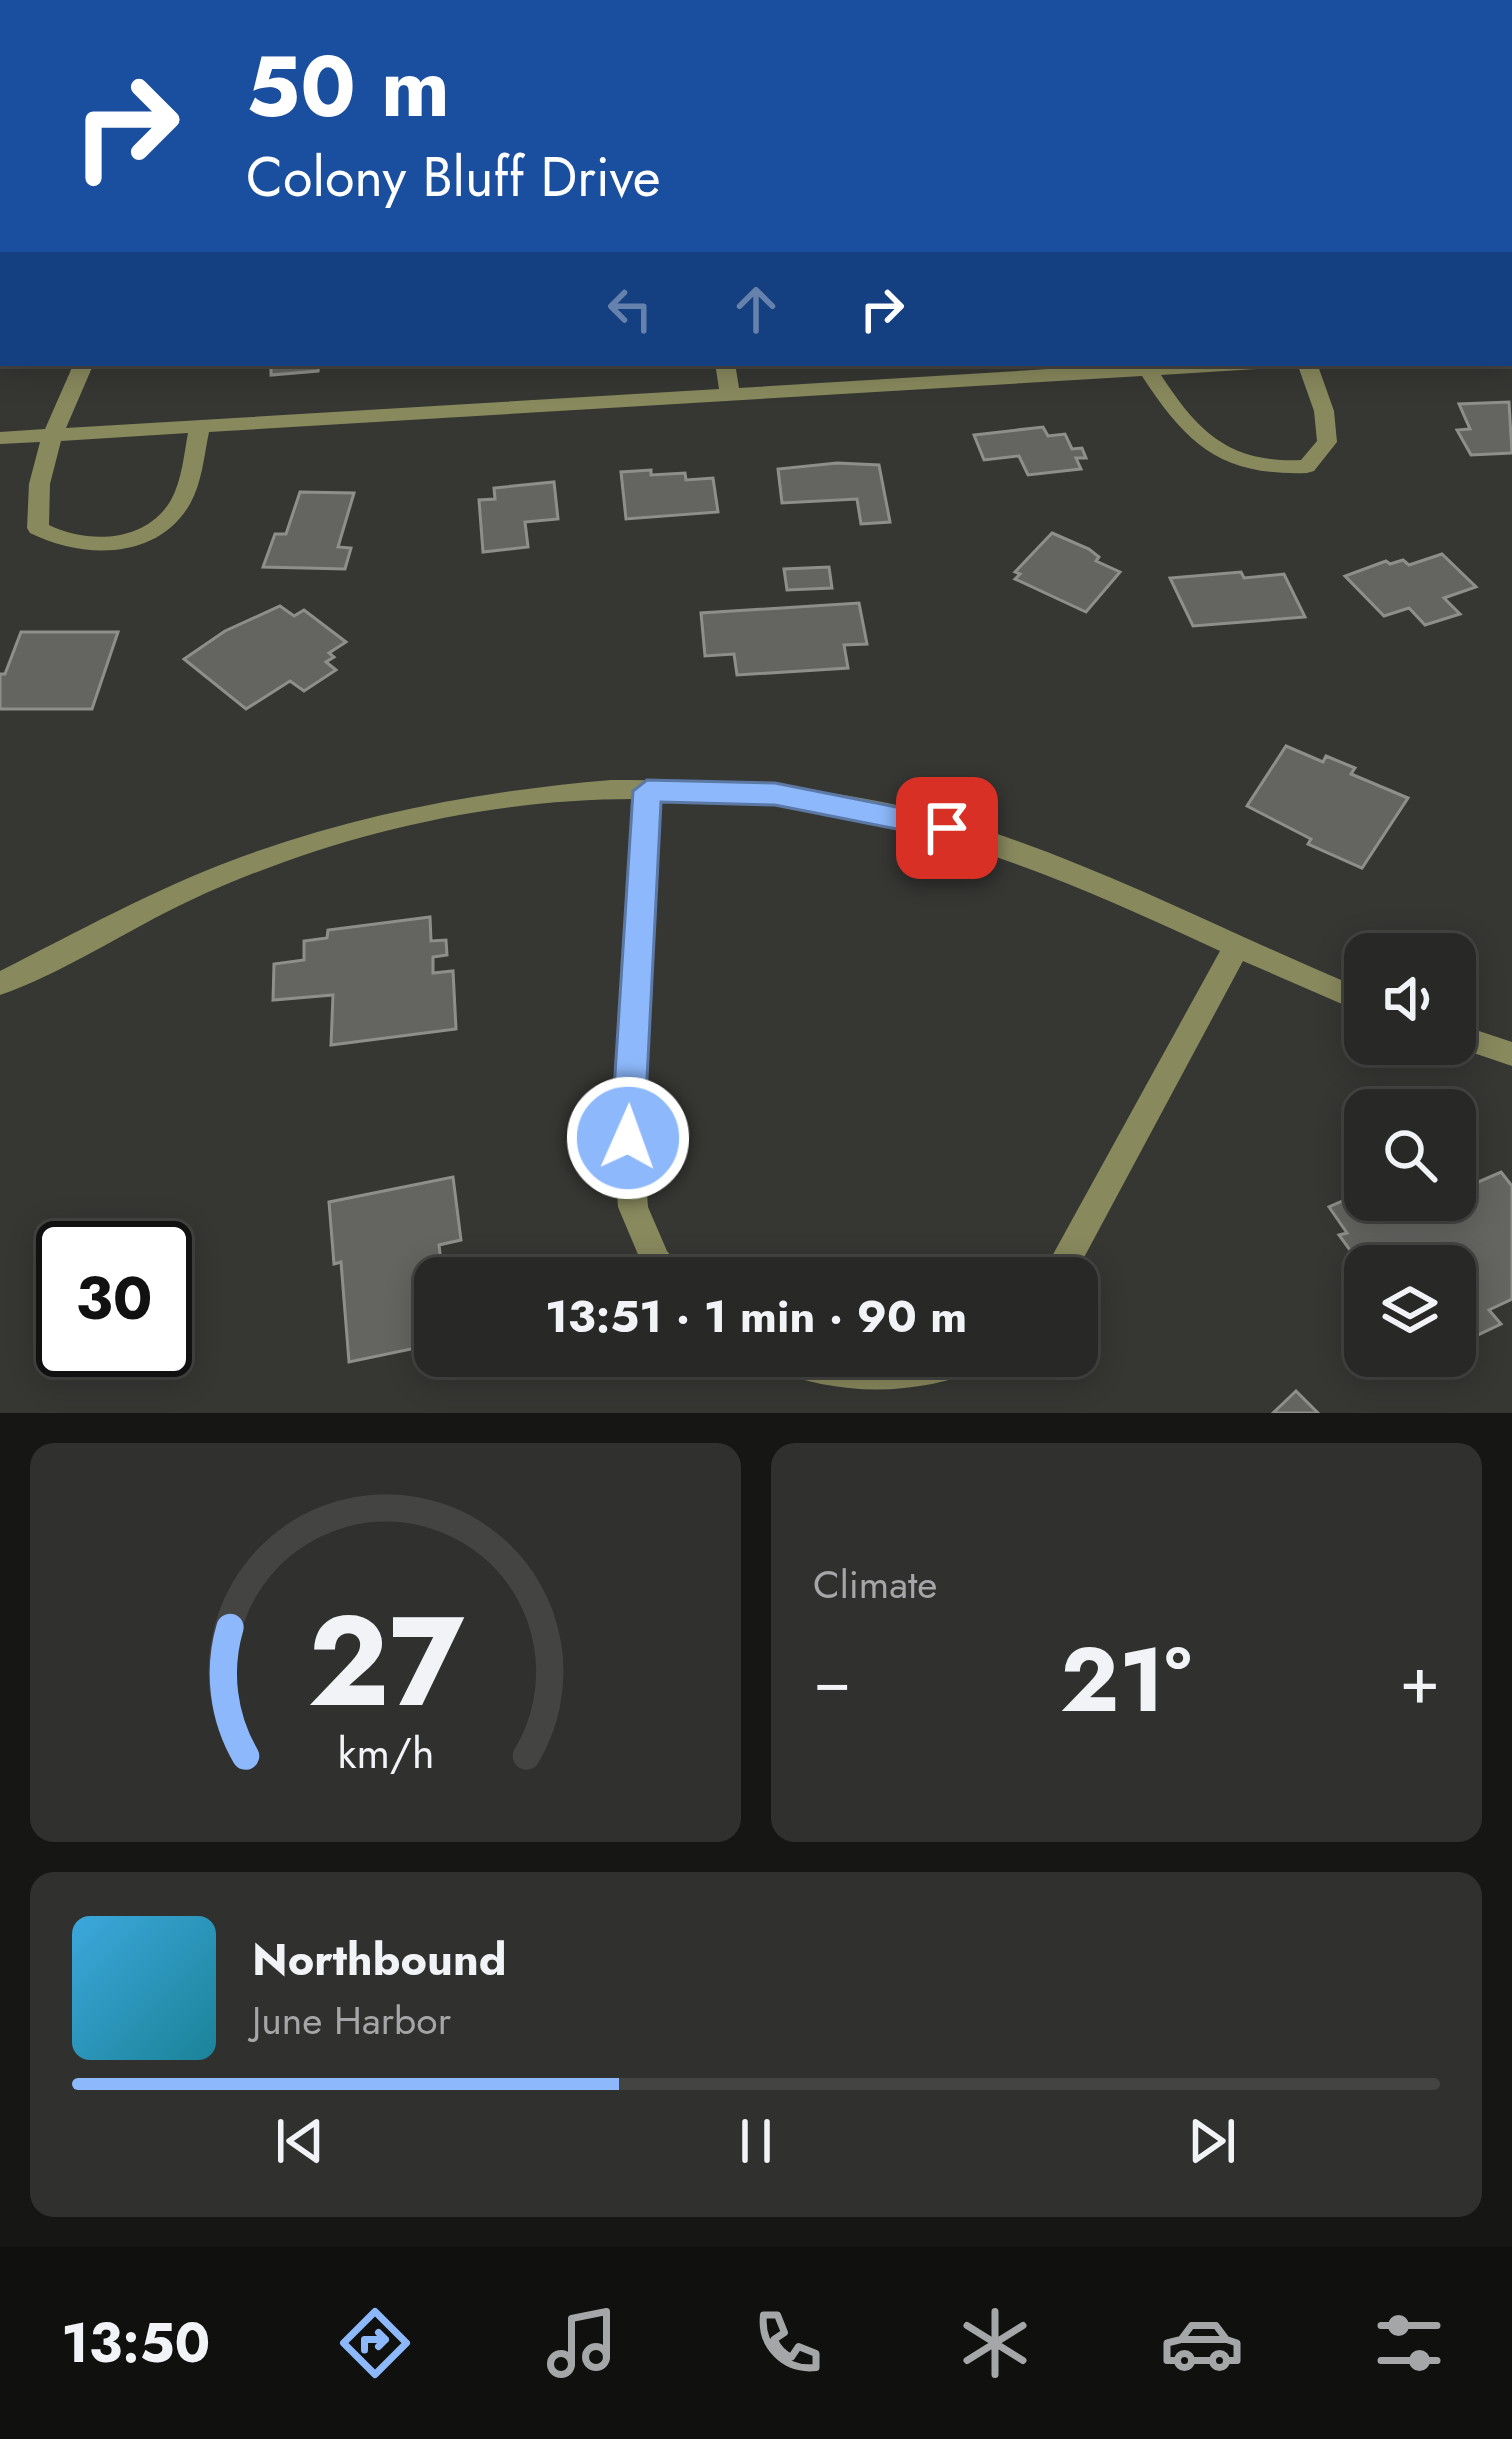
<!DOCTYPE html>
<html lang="en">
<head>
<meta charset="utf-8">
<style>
  :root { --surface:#282826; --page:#30302e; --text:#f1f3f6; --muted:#a5a6a7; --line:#444443; --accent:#8db9fc }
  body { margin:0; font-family:Jost,sans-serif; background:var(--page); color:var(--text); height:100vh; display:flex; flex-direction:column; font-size:45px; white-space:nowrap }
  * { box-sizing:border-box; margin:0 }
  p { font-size:39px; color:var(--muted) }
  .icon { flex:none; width:66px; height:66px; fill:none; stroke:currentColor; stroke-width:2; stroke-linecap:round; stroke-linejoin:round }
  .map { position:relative; height:1413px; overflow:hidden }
  .panel { display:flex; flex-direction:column; gap:30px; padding:30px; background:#161615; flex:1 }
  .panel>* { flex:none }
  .top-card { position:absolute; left:0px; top:0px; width:1512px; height:366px; box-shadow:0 6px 30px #0003,0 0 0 3px var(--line); background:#1a4fa0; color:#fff; overflow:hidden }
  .controls { position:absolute; left:1344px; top:933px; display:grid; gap:24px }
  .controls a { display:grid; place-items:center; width:132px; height:132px; border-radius:24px; background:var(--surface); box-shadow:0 6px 30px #0003,0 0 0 3px var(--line); font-size:60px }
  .speed { position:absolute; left:36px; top:1221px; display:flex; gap:24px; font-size:60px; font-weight:700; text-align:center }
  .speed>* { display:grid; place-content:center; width:156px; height:156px; border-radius:50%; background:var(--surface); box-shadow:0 6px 30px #0003,0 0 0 3px var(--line); line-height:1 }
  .speed .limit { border:6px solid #111; border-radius:18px; background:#fff; color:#111 }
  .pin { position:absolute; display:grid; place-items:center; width:102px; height:102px; color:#fff; margin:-51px; border-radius:24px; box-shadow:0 6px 18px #0006 }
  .me { position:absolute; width:132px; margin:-66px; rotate:2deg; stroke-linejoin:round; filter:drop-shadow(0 0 9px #0008) }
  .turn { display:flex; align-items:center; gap:42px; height:252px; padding:0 48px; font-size:54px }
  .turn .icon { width:156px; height:156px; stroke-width:2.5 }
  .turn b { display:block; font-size:84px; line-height:102px }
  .lanes { display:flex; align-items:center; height:114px; padding:0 48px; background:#0003; justify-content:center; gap:60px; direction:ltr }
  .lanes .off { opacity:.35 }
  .big { font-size:90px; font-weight:700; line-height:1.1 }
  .panel .card { flex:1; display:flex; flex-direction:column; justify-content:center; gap:18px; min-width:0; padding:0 42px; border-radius:24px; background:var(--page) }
  .panel .dial { align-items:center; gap:0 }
  .dial svg { height:312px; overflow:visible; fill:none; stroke:var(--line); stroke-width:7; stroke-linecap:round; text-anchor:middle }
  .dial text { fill:var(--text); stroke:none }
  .song { display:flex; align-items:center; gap:36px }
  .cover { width:144px; height:144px; border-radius:18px; background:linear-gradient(135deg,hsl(200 70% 55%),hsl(190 70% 35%)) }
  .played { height:12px; border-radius:6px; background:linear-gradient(90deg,var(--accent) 40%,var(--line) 40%) }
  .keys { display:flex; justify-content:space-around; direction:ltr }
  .heat { display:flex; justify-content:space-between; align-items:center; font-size:66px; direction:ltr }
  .panel .tiles { flex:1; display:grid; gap:30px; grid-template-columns:1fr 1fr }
  .card:last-child { grid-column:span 2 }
  .trip { position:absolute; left:414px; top:1257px; width:684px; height:120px; border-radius:24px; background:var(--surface); box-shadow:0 6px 30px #0003,0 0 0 3px var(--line); font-weight:700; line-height:120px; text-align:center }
  .tab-bar { display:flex; height:192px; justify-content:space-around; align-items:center; background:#10100f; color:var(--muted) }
  .tab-bar .icon { width:84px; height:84px }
  .tab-bar .on { color:var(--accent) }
  .tab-bar b { font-size:54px; color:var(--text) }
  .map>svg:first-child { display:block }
</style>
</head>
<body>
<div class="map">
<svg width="1512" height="1413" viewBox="0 0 1512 1413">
  <rect width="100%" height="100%" fill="#363633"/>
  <!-- building -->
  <g fill="#646561" stroke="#8e8e8a" stroke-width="3">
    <polygon points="694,0 674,3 537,3 553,0"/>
    <polygon points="271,363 319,363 318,371 271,375"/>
    <polygon points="1509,402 1512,453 1471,455 1457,430 1470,429 1459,404"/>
    <polygon points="1043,427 1048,436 1065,434 1072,449 1082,448 1086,458 1076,458 1081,469 1028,475 1019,456 984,460 974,435"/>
    <polygon points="837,463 879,465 890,522 861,524 857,499 782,503 778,469"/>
    <polygon points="651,470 651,475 685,473 686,480 713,478 718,512 626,519 621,472"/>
    <polygon points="554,482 558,519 525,522 528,547 483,552 479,500 495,499 494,488"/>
    <polygon points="300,492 354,493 338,547 351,548 345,569 263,567 275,534 286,534"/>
    <polygon points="1052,533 1089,549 1099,557 1096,561 1120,572 1086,612 1015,579 1020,574 1015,572"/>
    <polygon points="1442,554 1476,587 1444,598 1460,614 1425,625 1409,608 1384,616 1345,576 1386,561 1390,564 1403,560 1409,565"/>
    <polygon points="829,567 832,588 787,590 784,569"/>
    <polygon points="1241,572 1244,578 1284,574 1305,617 1193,626 1170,578"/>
    <polygon points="859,603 867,644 844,645 848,668 737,675 734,654 705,656 701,613"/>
    <polygon points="280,606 294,616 304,610 346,642 329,653 334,657 326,662 336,670 304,691 290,681 246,709 184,659 225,631"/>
    <polygon points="21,632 118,632 92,709 0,709 0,674 5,674"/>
    <polygon points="1286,746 1323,762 1326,756 1355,768 1351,774 1408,798 1362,868 1308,844 1311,839 1247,806"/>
    <polygon points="430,917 431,941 446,940 447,955 433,957 433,973 453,971 456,1029 331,1045 333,995 273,1000 274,964 304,960 304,941 327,938 328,930"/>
    <polygon points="1501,1172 1512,1186 1512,1299 1489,1310 1501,1324 1465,1341 1455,1326 1455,1266 1365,1266 1365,1271 1339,1235 1347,1233 1329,1207 1365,1191 1365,1200 1393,1200 1403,1214 1436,1200 1455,1200 1455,1192"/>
    <polygon points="453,1177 461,1240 439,1245 443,1278 435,1278 435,1344 349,1362 341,1262 334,1264 329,1202"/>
    <polygon points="1296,1391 1318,1413 1273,1413"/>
  </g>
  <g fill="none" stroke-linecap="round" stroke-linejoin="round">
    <!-- service -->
    <polygon fill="#88895d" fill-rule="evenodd" points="169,0 197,0 194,3 167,3"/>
    <!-- minor -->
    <g fill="#88895d" fill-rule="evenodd">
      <polygon points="1512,341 1512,353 1509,354 1509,342"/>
      <path d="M74 363H94L66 428 719 389 715 363H735L739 388 1147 363H1266L1256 369 1161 375C1198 432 1229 463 1301 460L1317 441 1314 411 1297 363H1317L1334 411 1337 442 1314 471 1307 473C1221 476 1187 445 1142 376L209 432C204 456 202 483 190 504 157 561 82 559 30 533L27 528 29 484 40 442 0 444V432L45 429ZM188 433C184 454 182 480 171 500 146 543 88 544 49 525L50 484 61 441Z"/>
      <path d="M611 780C706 780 799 784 892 804 1060 842 1209 926 1365 990V1014L1243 961 1073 1278H1040L1220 951C1029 862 875 799 659 799L643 1138 648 1207 667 1251 689 1278H652L645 1271 618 1207 613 1138 634 799C482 799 326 837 189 901 129 929 60 975 0 995V971C77 932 153 890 233 860 356 814 481 791 611 780Z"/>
      <polygon points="1455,1023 1512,1042 1512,1066 1447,1044 1455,1044"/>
      <path d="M761 1356H992L987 1367C914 1397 839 1397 766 1367Z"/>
    </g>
    <!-- secondary -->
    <g fill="#b7b870" fill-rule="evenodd">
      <polygon points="1355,0 1371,0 1373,3 1357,3"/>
      <polygon points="1410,0 1426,0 1428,3 1412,3"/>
      <polygon points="1509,114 1512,115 1512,128 1509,127"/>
      <rect x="1509" y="196" width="3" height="14"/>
    </g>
  </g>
  <!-- route -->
  <polygon fill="#8db9fc" stroke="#5c78a4" stroke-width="3" points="647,780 775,783 947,817 958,820 962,828 958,836 947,839 775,805 661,802 644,1138 639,1149 628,1153 616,1149 611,1138 633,791"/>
</svg>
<div class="controls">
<a><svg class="icon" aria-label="sound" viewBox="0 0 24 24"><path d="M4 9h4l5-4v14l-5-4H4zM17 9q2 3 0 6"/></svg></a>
<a><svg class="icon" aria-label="search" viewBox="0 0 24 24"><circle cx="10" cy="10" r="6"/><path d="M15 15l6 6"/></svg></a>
<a><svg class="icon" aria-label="layers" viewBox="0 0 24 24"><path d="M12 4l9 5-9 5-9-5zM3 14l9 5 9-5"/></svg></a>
</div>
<div class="speed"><div class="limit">30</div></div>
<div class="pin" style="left:947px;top:828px;background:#d93025"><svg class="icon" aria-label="arrive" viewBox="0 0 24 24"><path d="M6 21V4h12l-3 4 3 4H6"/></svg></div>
<svg class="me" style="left:628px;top:1138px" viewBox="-20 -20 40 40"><circle r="17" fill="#8db9fc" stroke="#fff" stroke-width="3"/><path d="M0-11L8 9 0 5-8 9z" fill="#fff"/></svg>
<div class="trip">13:51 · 1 min · 90 m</div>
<div class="top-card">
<div class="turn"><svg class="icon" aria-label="right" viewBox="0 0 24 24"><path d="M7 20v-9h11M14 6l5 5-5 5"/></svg><div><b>50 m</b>Colony Bluff Drive</div></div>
<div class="lanes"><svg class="icon off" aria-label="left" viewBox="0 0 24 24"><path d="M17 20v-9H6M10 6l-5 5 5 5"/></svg><svg class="icon off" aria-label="ahead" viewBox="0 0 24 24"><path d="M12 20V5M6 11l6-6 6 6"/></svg><svg class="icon" aria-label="right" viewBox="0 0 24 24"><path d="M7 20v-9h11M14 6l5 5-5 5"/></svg></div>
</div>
</div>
<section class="panel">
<div class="tiles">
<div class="card dial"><svg viewBox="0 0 100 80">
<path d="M14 69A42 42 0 1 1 86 69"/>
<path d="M14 69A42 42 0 0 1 10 36" stroke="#8db9fc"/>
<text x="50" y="56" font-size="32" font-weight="700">27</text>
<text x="50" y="72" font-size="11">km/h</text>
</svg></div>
<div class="card"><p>Climate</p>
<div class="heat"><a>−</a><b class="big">21°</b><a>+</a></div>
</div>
<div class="card">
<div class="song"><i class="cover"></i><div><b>Northbound</b><p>June Harbor</p></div></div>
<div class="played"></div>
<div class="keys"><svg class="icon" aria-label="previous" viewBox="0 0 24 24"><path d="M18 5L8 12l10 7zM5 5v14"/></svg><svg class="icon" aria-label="pause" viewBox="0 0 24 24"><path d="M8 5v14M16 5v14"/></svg><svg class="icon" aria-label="next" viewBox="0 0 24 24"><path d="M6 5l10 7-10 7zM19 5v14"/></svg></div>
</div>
</div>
</section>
<nav class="tab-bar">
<b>13:50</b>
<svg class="icon on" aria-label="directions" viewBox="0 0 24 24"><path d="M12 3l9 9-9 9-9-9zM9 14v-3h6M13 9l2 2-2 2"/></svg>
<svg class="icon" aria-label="music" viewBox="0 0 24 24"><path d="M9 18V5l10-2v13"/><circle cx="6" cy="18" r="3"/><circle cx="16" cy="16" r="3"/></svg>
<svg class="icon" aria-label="phone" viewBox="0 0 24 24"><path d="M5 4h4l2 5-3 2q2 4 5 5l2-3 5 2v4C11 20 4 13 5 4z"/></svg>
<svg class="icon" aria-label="climate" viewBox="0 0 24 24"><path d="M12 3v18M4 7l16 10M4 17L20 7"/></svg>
<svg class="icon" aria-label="car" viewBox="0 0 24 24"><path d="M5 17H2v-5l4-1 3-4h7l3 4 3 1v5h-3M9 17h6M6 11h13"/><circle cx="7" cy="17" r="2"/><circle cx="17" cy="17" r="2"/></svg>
<svg class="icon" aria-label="filters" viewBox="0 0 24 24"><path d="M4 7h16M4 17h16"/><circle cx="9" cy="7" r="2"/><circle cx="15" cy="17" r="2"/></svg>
</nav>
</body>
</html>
